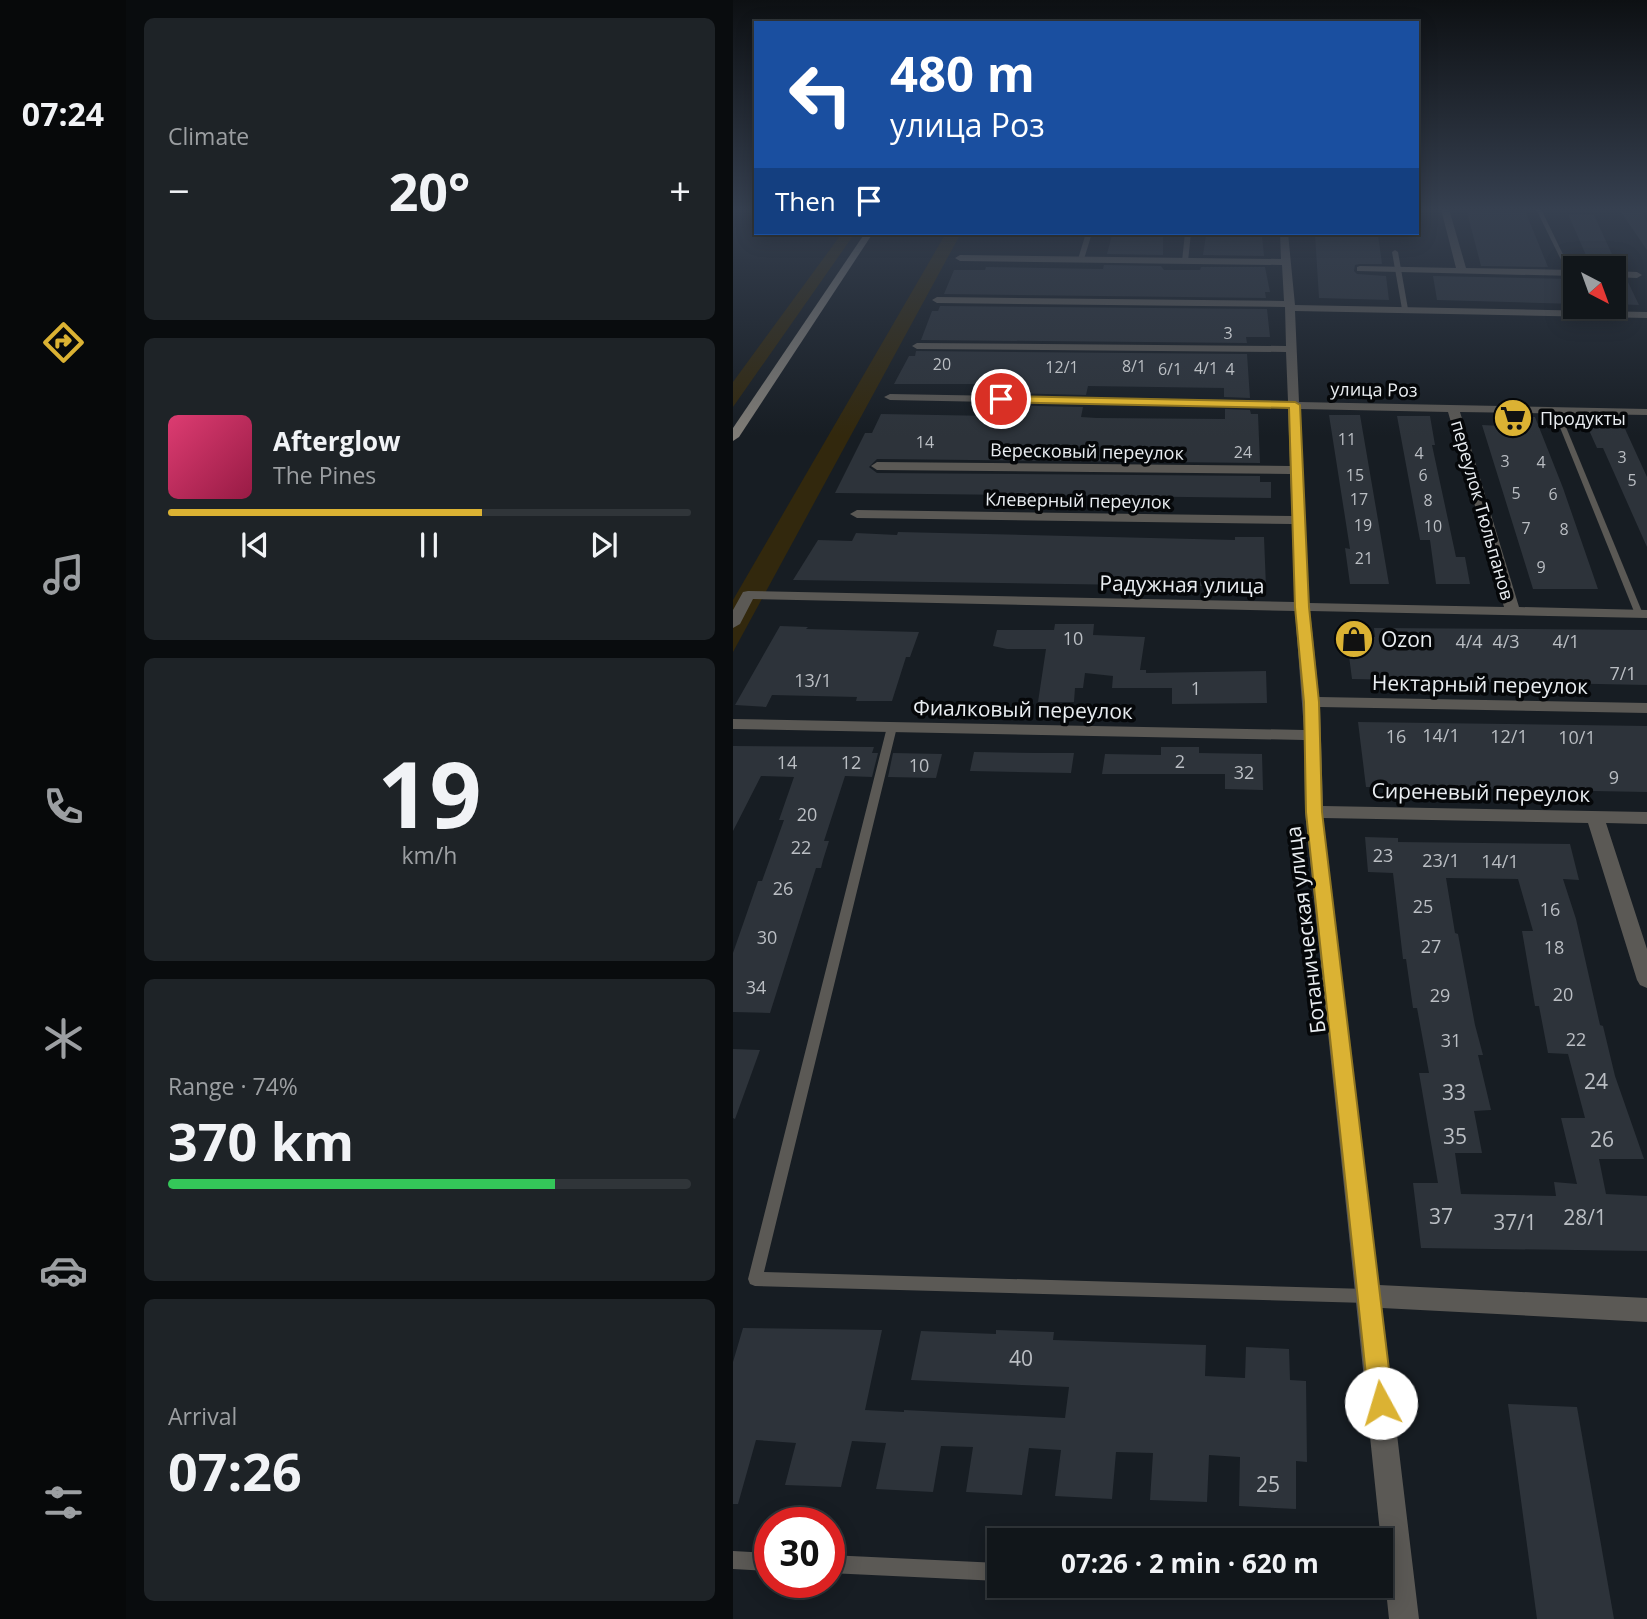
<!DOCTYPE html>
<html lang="en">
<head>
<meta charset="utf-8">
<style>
  :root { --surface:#11161a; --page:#1e2327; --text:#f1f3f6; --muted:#9c9fa2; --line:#303539; --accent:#dbb233 }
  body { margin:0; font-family:"Open Sans",sans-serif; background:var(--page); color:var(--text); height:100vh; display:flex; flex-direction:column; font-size:26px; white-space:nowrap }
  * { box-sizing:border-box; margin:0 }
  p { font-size:23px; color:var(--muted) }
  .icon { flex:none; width:38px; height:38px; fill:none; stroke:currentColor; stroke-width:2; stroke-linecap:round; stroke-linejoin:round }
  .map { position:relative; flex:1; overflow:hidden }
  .panel { display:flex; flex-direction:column; gap:18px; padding:18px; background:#090c0e; width:607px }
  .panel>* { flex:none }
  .banner { position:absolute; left:21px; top:21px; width:665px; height:214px; border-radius:0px; box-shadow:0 4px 18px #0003,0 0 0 2px var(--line); background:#1a4fa0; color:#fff; overflow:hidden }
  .needle { width:46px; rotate:139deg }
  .fabs { position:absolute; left:830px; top:256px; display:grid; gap:14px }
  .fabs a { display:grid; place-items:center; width:63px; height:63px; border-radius:0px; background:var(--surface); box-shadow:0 4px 18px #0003,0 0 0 2px var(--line); font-size:35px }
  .speed { position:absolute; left:21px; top:1507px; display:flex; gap:14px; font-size:35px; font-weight:700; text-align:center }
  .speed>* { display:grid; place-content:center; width:91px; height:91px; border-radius:50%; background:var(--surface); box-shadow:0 4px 18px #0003,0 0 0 2px var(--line); line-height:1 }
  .speed .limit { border:10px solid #d22; background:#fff; color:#111 }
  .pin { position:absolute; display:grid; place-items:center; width:60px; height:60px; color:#fff; margin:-30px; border:4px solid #fff; border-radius:50%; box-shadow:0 2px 7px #0007 }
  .me { position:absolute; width:77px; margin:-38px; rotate:354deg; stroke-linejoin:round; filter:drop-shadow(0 0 5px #0008) }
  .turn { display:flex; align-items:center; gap:24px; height:147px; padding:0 21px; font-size:32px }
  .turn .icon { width:91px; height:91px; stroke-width:2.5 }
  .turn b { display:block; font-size:49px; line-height:60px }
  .then { display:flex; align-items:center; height:66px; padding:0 21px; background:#0003; gap:14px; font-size:26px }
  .big { font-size:52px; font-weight:700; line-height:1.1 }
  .panel .tile { flex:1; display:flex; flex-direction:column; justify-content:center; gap:10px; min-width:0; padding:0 24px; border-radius:10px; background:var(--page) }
  .panel .dial { align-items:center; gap:0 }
  .dial b { font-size:91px; line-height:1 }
  .song { display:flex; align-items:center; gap:21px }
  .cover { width:84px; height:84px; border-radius:10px; background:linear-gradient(135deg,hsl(340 70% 55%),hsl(340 70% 35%)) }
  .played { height:7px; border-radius:4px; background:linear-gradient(90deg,var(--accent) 60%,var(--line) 60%) }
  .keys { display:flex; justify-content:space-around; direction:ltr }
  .heat { display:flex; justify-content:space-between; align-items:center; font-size:38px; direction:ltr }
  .charge { height:10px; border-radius:5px; background:linear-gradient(90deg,#34c759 74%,var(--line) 0) }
  .trip { position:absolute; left:254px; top:1528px; width:406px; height:70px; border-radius:0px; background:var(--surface); box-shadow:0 4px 18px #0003,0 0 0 2px var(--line); font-weight:700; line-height:70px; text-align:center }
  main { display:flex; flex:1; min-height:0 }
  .dock { display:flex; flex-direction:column; width:126px; justify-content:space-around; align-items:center; background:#07090a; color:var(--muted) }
  .dock .icon { width:49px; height:49px }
  .dock .active { color:var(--accent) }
  .dock b { font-size:32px; color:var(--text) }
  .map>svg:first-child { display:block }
</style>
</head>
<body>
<main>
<nav class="dock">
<b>07:24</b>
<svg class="icon active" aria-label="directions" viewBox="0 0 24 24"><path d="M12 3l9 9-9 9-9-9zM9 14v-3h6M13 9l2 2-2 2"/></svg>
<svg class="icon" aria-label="music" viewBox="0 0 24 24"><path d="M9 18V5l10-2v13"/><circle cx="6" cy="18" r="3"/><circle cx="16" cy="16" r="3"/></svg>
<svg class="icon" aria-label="phone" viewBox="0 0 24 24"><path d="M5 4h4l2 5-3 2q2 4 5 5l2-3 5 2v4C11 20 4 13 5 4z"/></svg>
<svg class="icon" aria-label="climate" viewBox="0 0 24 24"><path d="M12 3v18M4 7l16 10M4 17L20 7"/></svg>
<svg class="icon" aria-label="car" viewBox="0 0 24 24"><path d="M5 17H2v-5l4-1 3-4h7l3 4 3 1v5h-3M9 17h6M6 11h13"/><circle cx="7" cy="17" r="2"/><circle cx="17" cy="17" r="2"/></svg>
<svg class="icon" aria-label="filters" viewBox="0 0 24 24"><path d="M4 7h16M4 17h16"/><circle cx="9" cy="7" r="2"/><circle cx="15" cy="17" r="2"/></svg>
</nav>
<section class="panel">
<div class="tile"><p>Climate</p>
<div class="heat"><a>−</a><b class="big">20°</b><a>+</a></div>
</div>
<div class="tile">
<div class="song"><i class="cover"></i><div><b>Afterglow</b><p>The Pines</p></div></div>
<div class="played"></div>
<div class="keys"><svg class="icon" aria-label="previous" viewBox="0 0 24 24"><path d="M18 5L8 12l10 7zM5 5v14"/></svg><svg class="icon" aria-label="pause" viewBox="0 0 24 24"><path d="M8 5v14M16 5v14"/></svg><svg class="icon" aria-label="next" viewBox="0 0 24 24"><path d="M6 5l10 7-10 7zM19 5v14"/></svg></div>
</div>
<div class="tile dial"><b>19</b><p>km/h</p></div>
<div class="tile"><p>Range · 74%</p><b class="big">370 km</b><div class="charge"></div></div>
<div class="tile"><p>Arrival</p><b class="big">07:26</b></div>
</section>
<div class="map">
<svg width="914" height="1619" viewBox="0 0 914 1619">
  <rect width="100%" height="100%" fill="#171d23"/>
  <!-- green -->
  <g fill="#32280d">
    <polygon points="109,233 122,233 0,407 0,382"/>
    <polygon points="213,233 228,233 0,652 0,600"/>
  </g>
  <!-- building -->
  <g fill="#2d333a" fill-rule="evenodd">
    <polygon points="734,212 793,213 815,267 748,266"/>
    <polygon points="888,212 910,213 914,223 914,250"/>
    <polygon points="835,214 861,215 883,263 856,262"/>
    <polygon points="582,234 645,235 649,264 626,264 622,265 621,271 624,274 653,276 656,300 586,298"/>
    <polygon points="379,235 430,235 430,255 374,254"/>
    <polygon points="473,235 529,236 531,256 470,255"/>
    <polygon points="371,265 428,266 431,270 467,270 468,267 532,267 537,292 532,292 533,298 211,294 221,270 252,270 253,267 370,269"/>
    <polygon points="700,276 842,279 842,304 704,300"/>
    <polygon points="880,280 894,280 906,305 880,304"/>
    <polygon points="207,306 534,309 537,337 513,337 514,343 188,340 199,311 205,311"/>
    <polygon points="183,351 514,354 517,398 491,397 491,388 355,386 353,395 267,393 270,384 161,384 176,356 182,356"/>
    <polygon points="264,405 350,407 348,417 364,418 492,419 492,409 517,410 518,414 525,414 527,463 144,459 136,467 144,473 527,476 527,482 538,482 538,498 102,493 132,433 139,433 148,414 261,416"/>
    <polygon points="596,415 627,415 656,584 617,584 612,548 617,549"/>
    <polygon points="664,416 697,416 702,445 699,445 723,557 732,557 737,584 703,584 697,540 687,540"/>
    <polygon points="766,416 802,417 830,488 865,589 800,589 749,425 769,426"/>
    <polygon points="851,419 888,420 914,477 914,547 870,448 864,448"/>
    <polygon points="165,532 502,540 502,537 531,537 533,587 60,580 85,540 119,541 123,533 164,535"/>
    <polygon points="322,624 361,624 360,635 412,637 407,670 413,670 413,673 533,671 534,703 439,704 439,688 379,688 380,676 352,673 350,688 342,688 341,702 305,702 313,649 274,649 260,646 264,630 321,630"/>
    <polygon points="47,626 75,627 73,629 186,632 177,657 173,657 159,701 123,701 124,697 39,695 33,707 2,705"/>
    <polygon points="641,628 914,630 914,685 619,679 616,656 621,656 618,637 642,637"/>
    <polygon points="625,722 914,726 914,792 633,787"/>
    <polygon points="0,746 141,747 139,753 145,753 139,777 112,776 91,841 96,841 90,860 88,868 83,868 37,1013 0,1012 0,953 25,881 29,881 51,820 46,820 61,777 28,776 0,831"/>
    <polygon points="428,747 466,747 466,753 529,754 530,790 492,789 492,774 369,774 372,754 428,755"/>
    <polygon points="241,752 304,753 341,753 338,773 237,771"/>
    <polygon points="160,753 209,754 203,778 155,777"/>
    <path d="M632 837 665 838V842L837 844 846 880 830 879 843 919 867 1025 870 1026 882 1076 911 1159H866L873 1194 914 1196V1251L688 1248 680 1183H705L686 1073H696L684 1008H680L673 959H670L660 873 635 872ZM713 878 785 879 800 931H789L802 1006H806L815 1053 835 1054 852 1118H828L844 1184 821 1182 823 1196 728 1194 722 1153H749L741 1111 758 1110 745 1055H750L742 1025 725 934 722 933Z"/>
    <polygon points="0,1049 27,1050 2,1119 0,1118"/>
    <polygon points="10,1328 149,1330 132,1410 171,1412 171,1410 332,1418 336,1387 178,1380 188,1331 263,1334 263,1330 321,1332 320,1340 473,1345 472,1376 512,1378 513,1347 556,1349 557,1380 573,1381 574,1462 563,1461 563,1509 506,1506 507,1457 476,1455 474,1502 417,1500 420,1453 383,1452 379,1499 322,1496 328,1450 296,1448 289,1495 233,1492 240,1447 208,1446 200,1492 143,1489 153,1443 119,1441 108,1487 52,1485 63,1443 23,1440 5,1504 0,1504 0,1362"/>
    <polygon points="775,1404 844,1407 881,1619 804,1619"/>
  </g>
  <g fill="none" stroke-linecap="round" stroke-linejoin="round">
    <!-- lane -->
    <g fill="#5b5955" fill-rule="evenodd">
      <polygon points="803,209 808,209 839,273 834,272"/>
      <polygon points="353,233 359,233 351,259 348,261 345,259"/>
      <polygon points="452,233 458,233 455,261 452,263 449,261"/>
      <polygon points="662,250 665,252 675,309 672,311 669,309 659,252"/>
      <polygon points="823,408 826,410 910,614 909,616 906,617 902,614 820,410"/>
      <polygon points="159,724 164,727 31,1272 634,1289 639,1291 641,1296 639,1301 634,1303 22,1286 17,1284 15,1279 154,727"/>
      <polygon points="0,1551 37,1553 37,1571 0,1569"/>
      <polygon points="96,1555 266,1563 266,1581 96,1573"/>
      <polygon points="648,1580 664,1580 670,1583 673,1589 670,1595 664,1598 577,1595 571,1592 568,1586 648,1586"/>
    </g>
    <!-- street -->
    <g fill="#5b5955" fill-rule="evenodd">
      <polygon points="708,209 716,209 733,268 842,270 842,276 624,271 624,267 627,266 723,268"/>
      <path d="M547 233H555L562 305 914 312V318L562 311 566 402 914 409V415L727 412 786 607 914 610V618L577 611 586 697 914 703V713L587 707 590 806 914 812V824L873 823 914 949V988L907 985 904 980 855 823 590 818 646 1285 914 1298V1322L649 1308 686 1619H656L572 812 571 740 0 729V719L571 730 562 611 20 599 7 624 0 628V610L10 592 15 591 562 602 559 524 124 518 117 514 124 510 559 516 557 474 144 470 138 466 144 462 557 466 555 408 157 400 151 397 157 394 555 401 553 352 184 349 179 346 184 343 553 346 552 307 204 303 199 300 204 297 551 301 549 265 227 261 222 258 227 255 548 259ZM567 409 715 412 771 607 576 603Z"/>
      <polygon points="880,271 904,272 909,275 904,278 880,277"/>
    </g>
    <!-- secondary -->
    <polygon fill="#7f7c76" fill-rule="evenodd" points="132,233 140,233 6,437 0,441 0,428"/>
  </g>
  <!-- sky -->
  <linearGradient id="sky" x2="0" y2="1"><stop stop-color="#0d1013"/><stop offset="0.48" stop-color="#364050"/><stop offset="1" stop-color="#364050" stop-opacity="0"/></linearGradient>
  <rect width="914" height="436" fill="url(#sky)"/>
  <!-- route -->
  <polygon fill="#dbb233" stroke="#8e7421" stroke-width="2" points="268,396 562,402 567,405 576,607 586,702 589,812 660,1403 656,1411 648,1415 639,1411 636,1403 573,812 571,702 562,607 556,408 264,402 264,397"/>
  <!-- icons -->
  <defs>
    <g id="supermarket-disc" transform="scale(2.0125)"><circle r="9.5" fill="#dbb233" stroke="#050709"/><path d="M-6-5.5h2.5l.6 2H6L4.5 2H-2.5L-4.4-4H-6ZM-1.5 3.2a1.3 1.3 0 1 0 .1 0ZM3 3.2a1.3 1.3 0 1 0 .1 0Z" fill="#111"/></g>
    <g id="shop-disc" transform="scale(2.0125)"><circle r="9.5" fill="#dbb233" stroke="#050709"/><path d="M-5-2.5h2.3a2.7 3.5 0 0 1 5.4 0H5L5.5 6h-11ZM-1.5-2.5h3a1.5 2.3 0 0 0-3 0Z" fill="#111"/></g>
  </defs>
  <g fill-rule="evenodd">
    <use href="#supermarket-disc" x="780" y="418"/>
    <use href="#shop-disc" x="621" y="639"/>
  </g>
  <g text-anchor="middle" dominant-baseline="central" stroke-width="7" stroke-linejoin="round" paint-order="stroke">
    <!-- far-number labels -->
    <g font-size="16" fill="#babec3">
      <text x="495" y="333">3</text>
      <text x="209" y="364">20</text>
      <text x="401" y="366">8/1</text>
      <text x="329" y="367">12/1</text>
      <text x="473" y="368">4/1</text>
      <text x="437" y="369">6/1</text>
      <text x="497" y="369">4</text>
      <text x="614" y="439">11</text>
      <text x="192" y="442">14</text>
      <text x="510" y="452">24</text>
      <text x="686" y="453">4</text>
      <text x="889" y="457">3</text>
      <text x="772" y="461">3</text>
      <text x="808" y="462">4</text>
      <text x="622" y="475">15</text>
      <text x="690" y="475">6</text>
      <text x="899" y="480">5</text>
      <text x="783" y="493">5</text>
      <text x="820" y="494">6</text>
      <text x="626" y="499">17</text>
      <text x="695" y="500">8</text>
      <text x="630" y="525">19</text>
      <text x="700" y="526">10</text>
      <text x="793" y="528">7</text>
      <text x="831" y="529">8</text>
      <text x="631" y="558">21</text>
      <text x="808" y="567">9</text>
    </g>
    <!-- far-street labels -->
    <g font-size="18" fill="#e9edf1" stroke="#050709">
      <text transform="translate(641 389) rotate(1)">улица Роз</text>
      <text transform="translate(354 451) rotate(1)">Вересковый переулок</text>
      <text transform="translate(345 500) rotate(1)">Клеверный переулок</text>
      <text transform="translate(750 510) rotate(74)">переулок Тюльпанов</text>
    </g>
    <!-- far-poi labels -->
    <g font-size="18" fill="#e9edf1" stroke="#050709" text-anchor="start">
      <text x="807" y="418">Продукты</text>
    </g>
    <!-- number labels -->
    <g font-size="18" fill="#babec3">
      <text x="340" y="638">10</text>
      <text x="736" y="641">4/4</text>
      <text x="773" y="641">4/3</text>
      <text x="833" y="641">4/1</text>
      <text x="890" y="673">7/1</text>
      <text x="80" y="680">13/1</text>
      <text x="463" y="688">1</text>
      <text x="708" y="735">14/1</text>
      <text x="663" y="736">16</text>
      <text x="776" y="736">12/1</text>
      <text x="844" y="737">10/1</text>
      <text x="447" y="761">2</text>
      <text x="54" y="762">14</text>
      <text x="118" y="762">12</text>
      <text x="186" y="765">10</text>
      <text x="511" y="772">32</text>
      <text x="881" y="777">9</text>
      <text x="74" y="814">20</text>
      <text x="68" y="847">22</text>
      <text x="650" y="855">23</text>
      <text x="708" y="860">23/1</text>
      <text x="767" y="861">14/1</text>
      <text x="50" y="888">26</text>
      <text x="690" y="906">25</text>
      <text x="817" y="909">16</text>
      <text x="34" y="937">30</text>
      <text x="698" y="946">27</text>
      <text x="821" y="947">18</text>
      <text x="23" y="987">34</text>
      <text x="830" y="994">20</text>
      <text x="707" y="995">29</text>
      <text x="843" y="1039">22</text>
      <text x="718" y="1040">31</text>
    </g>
    <!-- street labels -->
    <g font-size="21" fill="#e9edf1" stroke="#050709">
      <text transform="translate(449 584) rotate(1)">Радужная улица</text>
      <text transform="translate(747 684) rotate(1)">Нектарный переулок</text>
      <text transform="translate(290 709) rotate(1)">Фиалковый переулок</text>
      <text transform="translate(748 792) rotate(1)">Сиреневый переулок</text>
      <text transform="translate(572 930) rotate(-97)">Ботаническая улица</text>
    </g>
    <!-- poi labels -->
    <g font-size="21" fill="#e9edf1" stroke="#050709" text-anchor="start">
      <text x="648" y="639">Ozon</text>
    </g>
    <!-- near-number labels -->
    <g font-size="21" fill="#babec3">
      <text x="863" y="1081">24</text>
      <text x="721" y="1092">33</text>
      <text x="722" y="1136">35</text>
      <text x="869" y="1139">26</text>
      <text x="708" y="1216">37</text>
      <text x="852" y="1217">28/1</text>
      <text x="782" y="1222">37/1</text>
      <text x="288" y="1358">40</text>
      <text x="535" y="1484">25</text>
    </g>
  </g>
</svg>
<div class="fabs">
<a><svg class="needle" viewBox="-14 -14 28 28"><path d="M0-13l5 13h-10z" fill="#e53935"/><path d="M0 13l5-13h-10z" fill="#9c9fa2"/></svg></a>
</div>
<div class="speed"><div class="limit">30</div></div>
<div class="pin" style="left:268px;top:399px;background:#d93025"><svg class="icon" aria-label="arrive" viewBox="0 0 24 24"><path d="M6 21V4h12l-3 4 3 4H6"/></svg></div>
<svg class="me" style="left:648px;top:1403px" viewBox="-20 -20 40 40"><circle r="19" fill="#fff"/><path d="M0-13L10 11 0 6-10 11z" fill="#dbb233"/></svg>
<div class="trip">07:26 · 2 min · 620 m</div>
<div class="banner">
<div class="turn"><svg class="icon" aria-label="left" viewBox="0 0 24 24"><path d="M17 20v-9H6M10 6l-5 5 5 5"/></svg><div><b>480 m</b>улица Роз</div></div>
<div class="then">Then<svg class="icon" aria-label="arrive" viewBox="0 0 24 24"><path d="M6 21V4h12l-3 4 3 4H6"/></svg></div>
</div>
</div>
</main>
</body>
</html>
